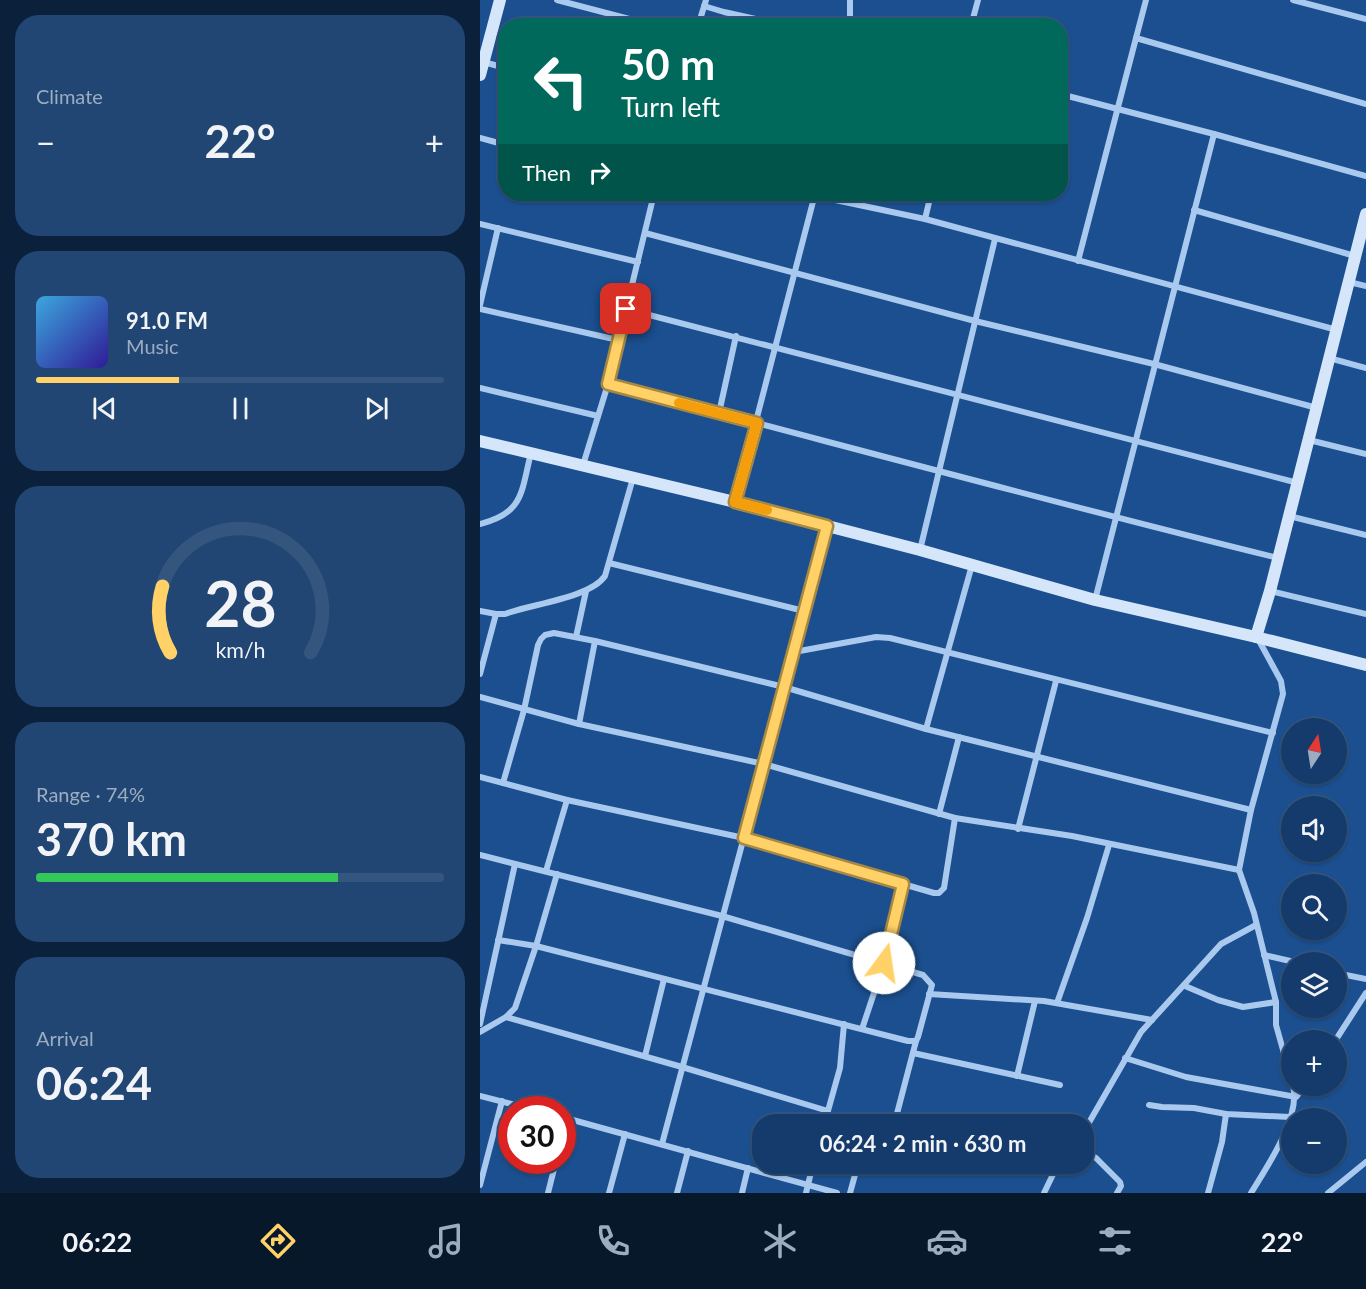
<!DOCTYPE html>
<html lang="en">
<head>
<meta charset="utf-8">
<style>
  :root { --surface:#143b6b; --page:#214673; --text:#f1f3f6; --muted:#9dadc1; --line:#33557e; --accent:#ffd166 }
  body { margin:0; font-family:Lato,sans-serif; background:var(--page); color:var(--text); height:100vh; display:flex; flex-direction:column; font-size:22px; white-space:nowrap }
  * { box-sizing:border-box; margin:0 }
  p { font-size:20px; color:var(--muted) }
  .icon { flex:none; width:33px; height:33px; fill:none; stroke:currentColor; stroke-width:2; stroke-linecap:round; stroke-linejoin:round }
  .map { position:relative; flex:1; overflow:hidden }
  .panel { display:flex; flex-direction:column; gap:15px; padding:15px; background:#0b203b; width:480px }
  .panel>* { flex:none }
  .top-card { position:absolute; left:18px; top:18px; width:570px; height:183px; border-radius:24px; box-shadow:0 2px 4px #0004,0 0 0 2px var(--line); background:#00695c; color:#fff; overflow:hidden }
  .needle { width:39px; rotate:12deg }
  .fabs { position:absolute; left:801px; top:718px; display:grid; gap:12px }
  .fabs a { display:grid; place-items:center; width:66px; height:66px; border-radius:50%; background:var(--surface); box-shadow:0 2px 4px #0004,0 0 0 2px var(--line); font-size:30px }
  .speed { position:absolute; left:18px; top:1096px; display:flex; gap:12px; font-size:30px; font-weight:700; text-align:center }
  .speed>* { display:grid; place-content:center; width:78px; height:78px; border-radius:50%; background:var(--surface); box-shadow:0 2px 4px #0004,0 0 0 2px var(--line); line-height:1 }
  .speed .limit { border:9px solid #d22; background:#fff; color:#111 }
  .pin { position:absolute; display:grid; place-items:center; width:51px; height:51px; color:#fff; margin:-26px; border-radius:12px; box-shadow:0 3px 9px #0006 }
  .me { position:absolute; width:66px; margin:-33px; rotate:14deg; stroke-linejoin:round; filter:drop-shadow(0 0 4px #0008) }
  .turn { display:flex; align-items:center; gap:21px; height:126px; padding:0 24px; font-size:27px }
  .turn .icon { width:78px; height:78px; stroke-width:2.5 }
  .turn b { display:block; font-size:42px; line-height:51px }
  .then { display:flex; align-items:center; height:57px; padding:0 24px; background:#0003; gap:12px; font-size:22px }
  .big { font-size:45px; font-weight:700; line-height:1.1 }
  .panel .card { flex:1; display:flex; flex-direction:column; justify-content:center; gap:9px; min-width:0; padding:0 21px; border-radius:24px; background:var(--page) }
  .panel .dial { align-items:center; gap:0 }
  .dial svg { height:156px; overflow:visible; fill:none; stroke:var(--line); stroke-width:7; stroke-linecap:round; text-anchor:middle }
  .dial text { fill:var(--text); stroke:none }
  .song { display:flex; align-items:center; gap:18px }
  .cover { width:72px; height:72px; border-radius:9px; background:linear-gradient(135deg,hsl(200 70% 55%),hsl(250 70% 35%)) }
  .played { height:6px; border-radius:3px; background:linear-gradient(90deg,var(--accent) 35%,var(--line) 35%) }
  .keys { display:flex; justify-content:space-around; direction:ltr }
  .heat { display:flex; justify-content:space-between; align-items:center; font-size:33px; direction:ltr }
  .charge { height:9px; border-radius:4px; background:linear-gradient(90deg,#34c759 74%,var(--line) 0) }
  .trip { position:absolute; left:272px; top:1114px; width:342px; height:60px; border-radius:24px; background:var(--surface); box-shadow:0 2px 4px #0004,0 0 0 2px var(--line); font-weight:700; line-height:60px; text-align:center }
  .menu { display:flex; height:96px; justify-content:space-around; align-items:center; background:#08182b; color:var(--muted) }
  .menu .icon { width:42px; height:42px }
  .menu .selected { color:var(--accent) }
  .menu b { font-size:27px; color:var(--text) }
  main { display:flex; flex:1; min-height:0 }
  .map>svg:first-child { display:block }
</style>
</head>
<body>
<main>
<section class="panel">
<div class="card"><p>Climate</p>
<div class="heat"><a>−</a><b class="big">22°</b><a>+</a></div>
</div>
<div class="card">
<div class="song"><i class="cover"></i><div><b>91.0 FM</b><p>Music</p></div></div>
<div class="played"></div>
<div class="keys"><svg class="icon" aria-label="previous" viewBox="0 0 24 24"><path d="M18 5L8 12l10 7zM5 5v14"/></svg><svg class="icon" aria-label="pause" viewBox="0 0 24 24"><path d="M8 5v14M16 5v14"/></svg><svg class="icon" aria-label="next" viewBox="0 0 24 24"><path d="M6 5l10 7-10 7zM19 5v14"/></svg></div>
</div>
<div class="card dial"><svg viewBox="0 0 100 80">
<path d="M14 69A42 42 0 1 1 86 69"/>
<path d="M14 69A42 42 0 0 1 10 35" stroke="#ffd166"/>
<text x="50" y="56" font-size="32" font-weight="700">28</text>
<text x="50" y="72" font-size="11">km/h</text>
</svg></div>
<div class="card"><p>Range · 74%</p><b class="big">370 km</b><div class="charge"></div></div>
<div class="card"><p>Arrival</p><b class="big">06:24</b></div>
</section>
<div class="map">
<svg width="886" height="1193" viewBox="0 0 886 1193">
  <rect width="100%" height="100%" fill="#1b4f8f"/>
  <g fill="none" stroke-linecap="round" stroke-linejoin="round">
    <!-- street -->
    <g stroke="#a9c9ee" stroke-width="6">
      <polyline points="77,0 176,26"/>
      <polyline points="666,0 656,38 886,104"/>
      <polyline points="813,0 886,19"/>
      <polyline points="224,6 244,12 308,26"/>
      <polyline points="218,26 226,0"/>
      <polyline points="370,26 370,0"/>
      <polyline points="491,26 498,0"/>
      <polyline points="3,62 26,68"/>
      <polyline points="580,94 734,134"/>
      <polyline points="0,138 26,145"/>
      <polyline points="327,194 445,219 857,330"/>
      <polyline points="714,210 875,256"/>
      <polyline points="445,219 451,194"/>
      <polyline points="0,224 158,262"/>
      <polyline points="165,233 495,321 674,364 837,408"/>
      <polyline points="598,261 656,38"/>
      <polyline points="869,282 886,286"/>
      <polyline points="0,305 18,228"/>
      <polyline points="0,309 138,340"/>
      <polyline points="146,309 818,483"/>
      <polyline points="849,358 886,368"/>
      <path d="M128 384C351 442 574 503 798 558"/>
      <polyline points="0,388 118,416"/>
      <polyline points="239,413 256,336"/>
      <polyline points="829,440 886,454"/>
      <polyline points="103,465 128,384 174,194"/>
      <polyline points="255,502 335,194"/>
      <polyline points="809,516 886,535"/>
      <path d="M0 524C44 513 41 492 51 453"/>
      <polyline points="440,550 515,239"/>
      <polyline points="129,563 324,611"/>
      <polyline points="790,591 886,614"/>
      <polyline points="615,600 734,134 886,176"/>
      <path d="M0 611 16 614H25C51 604 110 598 125 576L153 478"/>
      <polyline points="96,637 106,591"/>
      <polyline points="777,637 801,681 803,694 771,810 759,870 774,913 792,986 796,1002 796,1025 812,1082"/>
      <polyline points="314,652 396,637 410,638 793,733"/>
      <polyline points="0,674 16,614"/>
      <polyline points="0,697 99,724 284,764 475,818 592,836 759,870"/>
      <polyline points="99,724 115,641"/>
      <polyline points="446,729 492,565"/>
      <polyline points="0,777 87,800 264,838 454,893 459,893 464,888 475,818"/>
      <polyline points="23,783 44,710 58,645 61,639 65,635 74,633 115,641 304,687 446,729 771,810"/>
      <polyline points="459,814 479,737"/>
      <polyline points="538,829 576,681"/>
      <polyline points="0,855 242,916 443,975 452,985 438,1037 436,1041 428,1041 56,946 18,940"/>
      <polyline points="66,871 87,800"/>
      <polyline points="784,955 819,963"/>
      <polyline points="856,973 886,979"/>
      <polyline points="705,986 738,1000 763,1007 796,1002"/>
      <polyline points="449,994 564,1001 672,1020"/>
      <polyline points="577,1003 607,918 629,845"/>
      <polyline points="26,1017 202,1067 348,1111"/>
      <polyline points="0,1024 35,864"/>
      <polyline points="382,1029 404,963 423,884"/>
      <polyline points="0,1032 26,1017 35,1008 56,946 77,874"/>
      <polyline points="855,1041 886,993"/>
      <polyline points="433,1053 580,1085"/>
      <polyline points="165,1056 184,979"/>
      <polyline points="645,1058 706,1077 816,1097 825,1086"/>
      <polyline points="537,1076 555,1001"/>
      <polyline points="0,1096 55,1110"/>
      <polyline points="669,1105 682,1107 714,1108 746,1114 810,1117"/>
      <polyline points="82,1117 357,1193"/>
      <polyline points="344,1125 360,1068 364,1024"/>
      <polyline points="414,1125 436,1041"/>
      <polyline points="603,1133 661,1032 741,944 776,925"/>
      <polyline points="82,1139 88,1119"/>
      <polyline points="182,1144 347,526"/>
      <polyline points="603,1150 616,1158 640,1182 641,1186 637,1193"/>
      <polyline points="0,1185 22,1101"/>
      <polyline points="68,1193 76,1161"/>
      <polyline points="129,1193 145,1134"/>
      <polyline points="197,1193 208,1151"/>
      <polyline points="262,1193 268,1168"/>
      <polyline points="326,1193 333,1164"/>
      <polyline points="370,1193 378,1164"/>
      <polyline points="564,1193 578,1164"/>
      <polyline points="728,1193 742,1142 746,1114"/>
      <path d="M771 1193C787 1167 821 1117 813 1086"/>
      <polyline points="848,1193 886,1162"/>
    </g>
    <!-- secondary -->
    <g stroke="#d6e6fa" stroke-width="12">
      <polyline points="0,75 20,0"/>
      <polyline points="0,441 255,502 440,550 615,600 776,637 886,665"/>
      <polyline points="776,637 790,591 886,214"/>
    </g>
  </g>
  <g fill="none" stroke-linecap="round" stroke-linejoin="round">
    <!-- route casing -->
    <g stroke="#a68842" stroke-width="15">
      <polyline id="route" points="146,309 128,384 277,423 255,502 347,526 264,838 423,884 404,963"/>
    </g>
    <!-- route -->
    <use href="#route" stroke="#ffd166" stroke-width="10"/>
    <!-- slow -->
    <polyline stroke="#f59e0b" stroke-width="10" points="199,403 277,423 255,502 287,510"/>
  </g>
</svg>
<div class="fabs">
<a><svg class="needle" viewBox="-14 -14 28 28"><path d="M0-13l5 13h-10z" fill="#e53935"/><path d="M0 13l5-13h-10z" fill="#9dadc1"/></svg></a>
<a><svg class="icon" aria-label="sound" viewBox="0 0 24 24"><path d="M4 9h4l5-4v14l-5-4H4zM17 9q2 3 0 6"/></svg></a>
<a><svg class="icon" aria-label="search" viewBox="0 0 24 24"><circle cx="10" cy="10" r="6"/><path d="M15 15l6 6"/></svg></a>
<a><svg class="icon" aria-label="layers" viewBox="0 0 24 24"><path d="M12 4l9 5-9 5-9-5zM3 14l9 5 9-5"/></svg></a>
<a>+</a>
<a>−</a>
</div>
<div class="speed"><div class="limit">30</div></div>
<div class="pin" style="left:146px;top:309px;background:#d93025"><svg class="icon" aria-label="arrive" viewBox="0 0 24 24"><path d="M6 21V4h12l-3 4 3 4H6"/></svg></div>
<svg class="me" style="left:404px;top:963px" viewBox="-20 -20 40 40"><circle r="19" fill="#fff"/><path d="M0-13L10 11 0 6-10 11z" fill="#ffd166"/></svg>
<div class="trip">06:24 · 2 min · 630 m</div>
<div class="top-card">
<div class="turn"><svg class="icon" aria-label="left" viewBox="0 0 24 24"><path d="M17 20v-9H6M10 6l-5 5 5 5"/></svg><div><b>50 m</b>Turn left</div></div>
<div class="then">Then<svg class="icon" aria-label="right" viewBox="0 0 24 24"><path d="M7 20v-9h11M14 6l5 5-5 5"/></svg></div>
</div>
</div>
</main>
<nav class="menu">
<b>06:22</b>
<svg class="icon selected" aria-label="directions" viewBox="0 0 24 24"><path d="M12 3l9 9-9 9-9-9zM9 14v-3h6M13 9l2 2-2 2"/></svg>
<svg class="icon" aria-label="music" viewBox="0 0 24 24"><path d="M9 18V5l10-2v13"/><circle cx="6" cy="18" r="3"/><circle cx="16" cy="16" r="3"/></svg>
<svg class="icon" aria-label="phone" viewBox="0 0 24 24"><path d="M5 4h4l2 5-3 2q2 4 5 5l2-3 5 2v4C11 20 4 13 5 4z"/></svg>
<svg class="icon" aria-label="climate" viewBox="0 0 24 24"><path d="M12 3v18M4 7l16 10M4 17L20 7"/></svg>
<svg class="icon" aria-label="car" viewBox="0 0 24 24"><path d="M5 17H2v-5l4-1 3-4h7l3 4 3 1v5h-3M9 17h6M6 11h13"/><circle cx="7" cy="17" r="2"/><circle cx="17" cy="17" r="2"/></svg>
<svg class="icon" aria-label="filters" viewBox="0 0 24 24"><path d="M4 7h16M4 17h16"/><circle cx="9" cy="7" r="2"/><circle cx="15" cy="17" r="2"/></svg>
<b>22°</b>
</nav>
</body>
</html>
